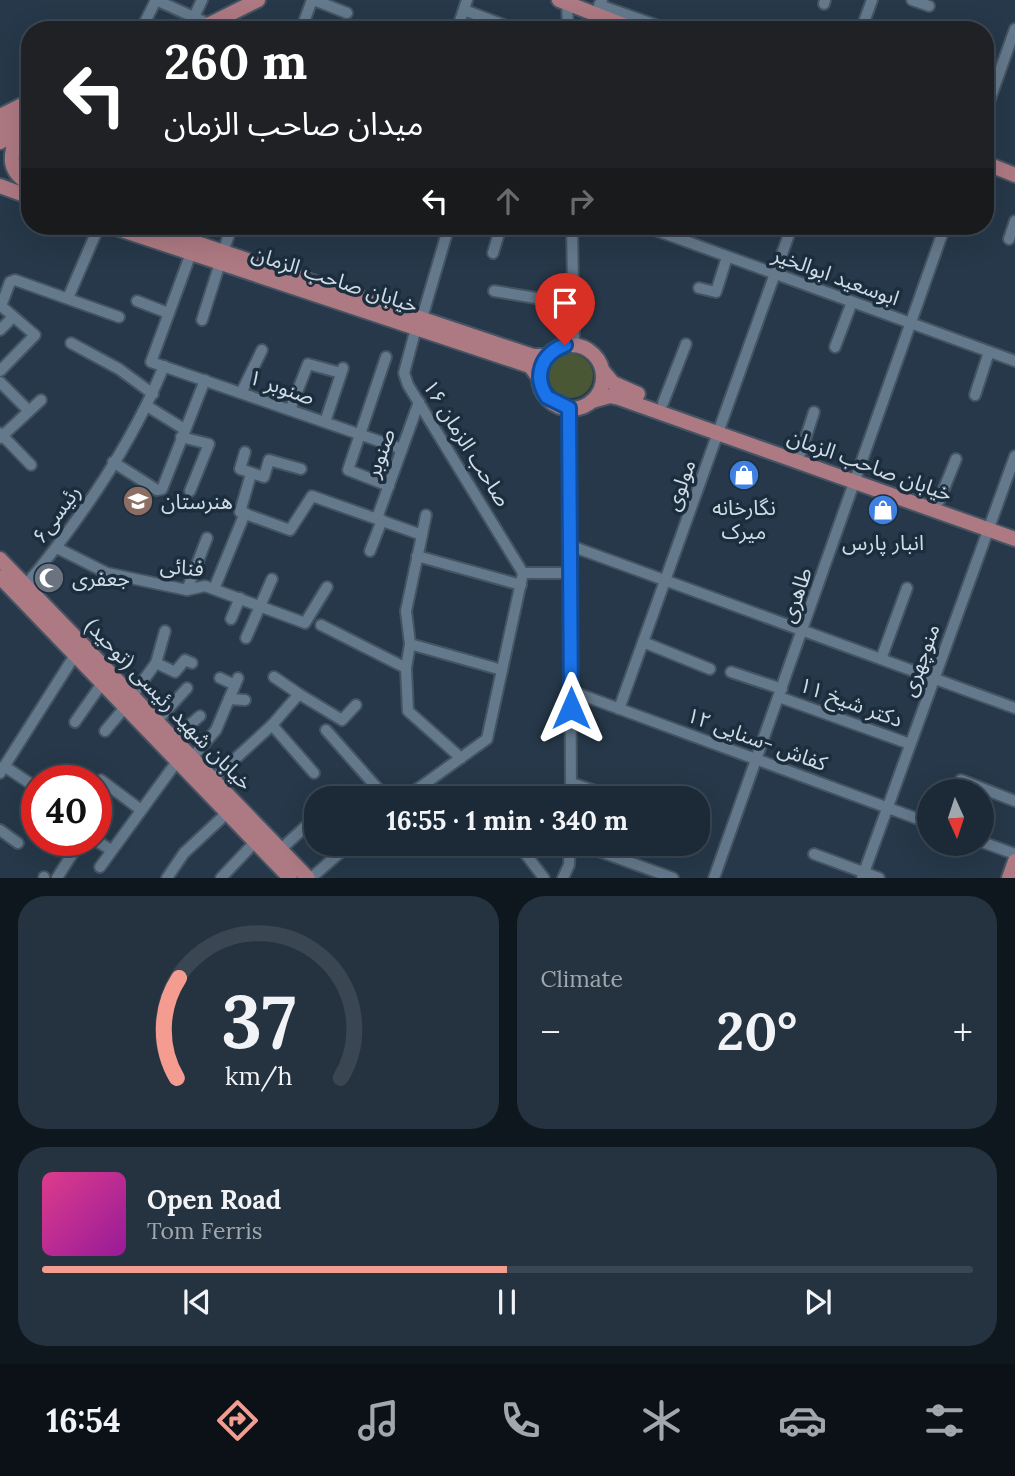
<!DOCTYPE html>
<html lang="en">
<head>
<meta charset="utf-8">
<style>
  :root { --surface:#1c2a37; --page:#25323f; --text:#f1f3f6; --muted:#a0a7ad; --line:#3a4652; --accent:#f59c91 }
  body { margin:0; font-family:Lora,"Noto Sans Arabic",serif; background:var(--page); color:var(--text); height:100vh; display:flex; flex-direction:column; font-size:26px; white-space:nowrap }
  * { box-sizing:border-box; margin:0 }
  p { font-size:23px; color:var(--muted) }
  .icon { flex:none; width:38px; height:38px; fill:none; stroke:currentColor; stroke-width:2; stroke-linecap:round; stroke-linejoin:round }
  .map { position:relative; height:878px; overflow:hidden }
  .side { display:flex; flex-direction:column; gap:18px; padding:18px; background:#0f171e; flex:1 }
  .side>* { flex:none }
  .guide { position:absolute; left:21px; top:21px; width:973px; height:214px; border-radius:28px; box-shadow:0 7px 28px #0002,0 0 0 2px var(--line); background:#202124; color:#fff; overflow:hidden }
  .needle { width:46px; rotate:177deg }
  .tools { position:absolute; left:917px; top:779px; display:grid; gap:14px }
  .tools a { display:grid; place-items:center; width:77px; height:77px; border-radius:50%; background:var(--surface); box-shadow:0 7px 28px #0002,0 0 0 2px var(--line); font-size:35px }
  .speed { position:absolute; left:21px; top:765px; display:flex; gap:14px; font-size:35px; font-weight:700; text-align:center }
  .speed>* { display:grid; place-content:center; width:91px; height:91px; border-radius:50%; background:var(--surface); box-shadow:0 7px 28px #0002,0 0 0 2px var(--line); line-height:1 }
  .speed .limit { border:10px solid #d22; background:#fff; color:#111 }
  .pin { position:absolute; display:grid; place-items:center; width:60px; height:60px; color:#fff; margin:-72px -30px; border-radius:50% 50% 50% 0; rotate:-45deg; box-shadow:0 0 7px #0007 }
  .pin .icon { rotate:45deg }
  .me { position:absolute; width:77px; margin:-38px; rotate:0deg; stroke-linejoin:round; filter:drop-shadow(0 0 5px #0008) }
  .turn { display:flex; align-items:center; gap:24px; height:147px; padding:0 28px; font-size:32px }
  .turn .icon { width:91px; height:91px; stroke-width:2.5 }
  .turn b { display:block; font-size:49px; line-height:60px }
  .lanes { display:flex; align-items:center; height:66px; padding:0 28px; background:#0003; justify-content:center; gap:35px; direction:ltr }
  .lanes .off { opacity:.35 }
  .big { font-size:52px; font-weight:700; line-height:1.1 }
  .side .tile { flex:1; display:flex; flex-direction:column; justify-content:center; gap:10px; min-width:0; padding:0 24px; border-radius:28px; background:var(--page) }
  .side .dial { align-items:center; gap:0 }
  .dial svg { height:182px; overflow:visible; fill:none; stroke:var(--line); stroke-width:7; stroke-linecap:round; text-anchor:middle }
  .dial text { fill:var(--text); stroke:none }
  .song { display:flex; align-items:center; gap:21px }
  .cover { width:84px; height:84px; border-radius:10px; background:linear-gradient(135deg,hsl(330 70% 55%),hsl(300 70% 35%)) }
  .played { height:7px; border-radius:4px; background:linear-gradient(90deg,var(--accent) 50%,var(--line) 50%) }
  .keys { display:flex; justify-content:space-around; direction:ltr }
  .heat { display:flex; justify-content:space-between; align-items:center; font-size:38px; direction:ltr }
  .side .tiles { flex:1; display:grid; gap:18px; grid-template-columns:1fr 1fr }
  .tile:last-child { grid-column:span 2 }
  .trip { position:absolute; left:304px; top:786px; width:406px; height:70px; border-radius:28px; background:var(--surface); box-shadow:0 7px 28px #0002,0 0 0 2px var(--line); font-weight:700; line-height:70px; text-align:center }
  .menu { display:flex; height:112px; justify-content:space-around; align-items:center; background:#0b1116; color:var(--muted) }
  .menu .icon { width:49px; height:49px }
  .menu .on { color:var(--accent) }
  .menu b { font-size:32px; color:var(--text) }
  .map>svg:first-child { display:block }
</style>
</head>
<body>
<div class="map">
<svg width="1015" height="878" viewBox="0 0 1015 878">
  <rect width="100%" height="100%" fill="#263849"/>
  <!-- green -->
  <circle fill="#4a5734" cx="571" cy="376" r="22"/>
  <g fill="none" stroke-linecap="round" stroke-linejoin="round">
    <!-- minor casing -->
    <g stroke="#445462" stroke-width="14">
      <g id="minor">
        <polyline points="156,0 209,24"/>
        <polyline points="314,0 347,13"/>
        <polyline points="602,0 599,5 670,30"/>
        <polyline points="912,0 929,6"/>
        <polyline points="567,3 568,30"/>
        <polyline points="824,4 825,0"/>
        <polyline points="464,10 504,25"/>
        <polyline points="194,17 202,0"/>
        <polyline points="141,30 156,0"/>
        <polyline points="301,30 312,0"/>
        <polyline points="457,30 467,0"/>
        <polyline points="861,30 872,0"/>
        <polyline points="985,113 1015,29"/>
        <polyline points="413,226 417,227"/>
        <polyline points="572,226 574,345"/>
        <polyline points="644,226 1015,361"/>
        <polyline points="1009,239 1015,221"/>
        <polyline points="223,252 232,226"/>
        <polyline points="191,253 151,362 402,449"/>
        <polyline points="493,253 501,226"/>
        <polyline points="699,288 716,292 727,257"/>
        <polyline points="494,291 572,304"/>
        <polyline points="68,298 99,226"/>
        <polyline points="137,301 168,313"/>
        <polyline points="0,305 35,335 0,371"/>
        <polyline points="1,306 10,282 15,280 119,317"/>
        <polyline points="422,318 449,226"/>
        <polyline points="202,320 220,263"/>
        <polyline points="416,328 404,373 408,385 523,573"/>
        <polyline points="0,330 13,317"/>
        <polyline points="71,343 119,369 153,394"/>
        <polyline points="835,347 852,302"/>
        <polyline points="386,357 348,470 389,486"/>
        <polyline points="0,382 29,411"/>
        <polyline points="241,393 262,350"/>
        <polyline points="975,395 989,352"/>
        <polyline points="663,403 686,344"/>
        <polyline points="147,406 184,429"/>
        <polyline points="569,408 571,798"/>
        <polyline points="290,410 308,364 341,373"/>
        <polyline points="325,422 343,368"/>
        <polyline points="0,433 31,465"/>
        <polyline points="181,437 209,444 190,491"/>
        <polyline points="0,438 41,400"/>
        <polyline points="245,452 240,469 264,477 269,460 301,469"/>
        <polyline points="801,452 814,412"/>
        <polyline points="113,462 157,490 162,489 205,380"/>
        <polyline points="251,474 240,512 290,530 312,496 422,535 406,611 410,644 406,668 408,711 461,758"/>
        <polyline points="939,501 956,459"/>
        <polyline points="377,518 419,402"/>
        <polyline points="422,535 426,515"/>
        <polyline points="571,546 1015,708"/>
        <polyline points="57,548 107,573 187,590 205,586 305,623 327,587"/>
        <polyline points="370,551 382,520"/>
        <polyline points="417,556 521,585"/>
        <polyline points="523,573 571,573"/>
        <path d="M25 586C81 519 131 446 164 366"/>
        <polyline points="214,589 245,513"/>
        <polyline points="187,590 207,538"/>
        <polyline points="231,619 240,598"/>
        <polyline points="321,625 406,668"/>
        <polyline points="246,638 272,579"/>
        <polyline points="643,642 710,669"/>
        <polyline points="410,644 502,670"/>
        <polyline points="881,659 907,588"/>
        <polyline points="156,663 175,672 185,660 192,663"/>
        <polyline points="731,672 782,689"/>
        <polyline points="220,678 235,685"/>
        <polyline points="571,691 929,823"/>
        <polyline points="299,694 342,720 356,705"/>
        <polyline points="132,696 156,663 165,631"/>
        <polyline points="779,697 910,744"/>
        <polyline points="229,699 238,678"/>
        <polyline points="619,709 792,226"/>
        <polyline points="157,721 187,688"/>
        <polyline points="75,722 103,682"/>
        <polyline points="272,725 314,773"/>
        <polyline points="326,730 386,798"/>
        <polyline points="105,731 126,706"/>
        <polyline points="174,738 200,716"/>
        <polyline points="192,758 216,730 229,699 245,700"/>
        <polyline points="4,766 37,788"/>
        <polyline points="0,773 75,655"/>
        <polyline points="101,780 141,810"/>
        <polyline points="212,780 272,725 299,694 274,677"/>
        <polyline points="961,780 1015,801"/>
        <polyline points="571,783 616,798"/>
        <polyline points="405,798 487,739 523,573"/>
        <polyline points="0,830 18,843"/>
        <polyline points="95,840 111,850"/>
        <polyline points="982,842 1015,854"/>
        <polyline points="579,844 673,878"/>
        <polyline points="521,848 544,878"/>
        <polyline points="280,850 317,816"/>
        <polyline points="814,854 879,878"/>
        <polyline points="100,867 178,760"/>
        <polyline points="44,877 44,878"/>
        <polyline points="57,878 81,840"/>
        <polyline points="167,878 184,853 227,813"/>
        <polyline points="221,878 255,842"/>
        <polyline points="311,878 350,844"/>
        <polyline points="563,878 569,865 570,844"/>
        <polyline points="714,878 945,226"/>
        <polyline points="862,878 1015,456"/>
      </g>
    </g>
    <!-- major casing -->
    <g stroke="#445462" stroke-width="18">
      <g id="major">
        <polyline points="559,0 636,30"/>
        <polyline points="198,30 258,0"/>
        <polyline points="0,116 30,101"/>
        <polyline points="0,129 30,115"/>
        <path d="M20 131C9 153 6 171 30 184"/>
        <polyline points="0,142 30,126"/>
        <polyline points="985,163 1015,175"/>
        <polyline points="0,186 30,197"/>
        <polyline points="110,226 530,366 540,379"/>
        <polyline points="146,226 533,356 547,356"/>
        <circle cx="571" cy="377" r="32"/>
        <polyline points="603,371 613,383 638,394"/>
        <polyline points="592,401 610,396 619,398 1015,539"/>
        <polyline points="0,559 308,878"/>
        <polyline points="0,577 290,878"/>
        <polyline points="1009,878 1015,861"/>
      </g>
    </g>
    <!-- minor -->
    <use href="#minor" stroke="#64798c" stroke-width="10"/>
    <!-- major -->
    <use href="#major" stroke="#ad7982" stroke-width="14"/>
  </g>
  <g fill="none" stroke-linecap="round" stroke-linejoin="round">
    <!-- route casing -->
    <g stroke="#114b97" stroke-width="18">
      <path id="route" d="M565 345C541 354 533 376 547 397L569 408 571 708"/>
    </g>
    <!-- route -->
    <use href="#route" stroke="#1a73e8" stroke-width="12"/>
  </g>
  <!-- icons -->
  <defs>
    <g id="shop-disc" transform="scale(1.575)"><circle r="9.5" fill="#3f7fe0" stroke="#1c2e3e"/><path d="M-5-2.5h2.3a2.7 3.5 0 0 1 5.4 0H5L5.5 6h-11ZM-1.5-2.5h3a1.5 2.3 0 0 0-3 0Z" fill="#fff"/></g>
    <g id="school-disc" transform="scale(1.575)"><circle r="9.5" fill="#8d6e63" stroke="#1c2e3e"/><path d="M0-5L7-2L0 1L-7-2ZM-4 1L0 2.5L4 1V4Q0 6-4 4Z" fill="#fff"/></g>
    <g id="mosque-disc" transform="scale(1.575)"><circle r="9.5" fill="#6b7280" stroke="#1c2e3e"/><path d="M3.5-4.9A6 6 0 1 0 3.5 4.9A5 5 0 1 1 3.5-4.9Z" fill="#fff"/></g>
  </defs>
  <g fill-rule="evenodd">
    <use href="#shop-disc" x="744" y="475"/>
    <use href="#school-disc" x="138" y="501"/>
    <use href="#shop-disc" x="883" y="510"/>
    <use href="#mosque-disc" x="49" y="578"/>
  </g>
  <g text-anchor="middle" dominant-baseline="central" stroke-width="7" stroke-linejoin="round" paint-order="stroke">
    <!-- street labels -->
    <g font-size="21" fill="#d0dce6" stroke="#1c2e3e">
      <text transform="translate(836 276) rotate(20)">ابوسعید ابوالخیر</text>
      <text transform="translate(335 279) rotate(18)">خیابان صاحب الزمان</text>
      <text transform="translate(282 387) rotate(19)">صنوبر ۱</text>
      <text transform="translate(467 443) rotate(58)">صاحب الزمان ۱۶</text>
      <text transform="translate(380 453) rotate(-70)">صنوبر</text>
      <text transform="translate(870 465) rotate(20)">خیابان صاحب الزمان</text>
      <text transform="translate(680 485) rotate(-70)">مولوی</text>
      <text transform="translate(56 514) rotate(-54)">رئیسی۶</text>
      <text transform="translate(182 567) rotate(5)">فنائی</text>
      <text transform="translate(796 595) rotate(-71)">طاهری</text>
      <text transform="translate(920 660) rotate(-70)">منوچهری</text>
      <text transform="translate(851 702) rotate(20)">دکتر شیخ ۱۱</text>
      <text transform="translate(169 704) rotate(46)">خیابان شهید رئیسی (توحید)</text>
      <text transform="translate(757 739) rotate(20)">کفاش -سنایی ۱۲</text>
    </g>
    <!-- poi labels -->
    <g font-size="21" fill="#d0dce6" stroke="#1c2e3e" text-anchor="start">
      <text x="161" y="501">هنرستان</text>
      <text x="744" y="507" text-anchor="middle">نگارخانه<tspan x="744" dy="24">میرک</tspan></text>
      <text x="883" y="542" text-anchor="middle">انبار پارس</text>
      <text x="72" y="578">جعفری</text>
    </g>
  </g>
</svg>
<div class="tools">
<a><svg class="needle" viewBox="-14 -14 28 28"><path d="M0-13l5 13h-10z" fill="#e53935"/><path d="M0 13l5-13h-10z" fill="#a0a7ad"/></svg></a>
</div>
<div class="speed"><div class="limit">40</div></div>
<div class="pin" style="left:565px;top:345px;background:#d93025"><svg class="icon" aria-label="arrive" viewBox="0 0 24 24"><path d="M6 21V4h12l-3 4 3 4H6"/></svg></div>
<svg class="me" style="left:571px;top:708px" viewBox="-20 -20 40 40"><path d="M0-17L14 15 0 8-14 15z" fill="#1a73e8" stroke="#fff" stroke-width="4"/></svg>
<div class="trip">16:55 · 1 min · 340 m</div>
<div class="guide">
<div class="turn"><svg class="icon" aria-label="left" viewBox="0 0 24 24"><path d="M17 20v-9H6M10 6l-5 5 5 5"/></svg><div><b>260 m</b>میدان صاحب الزمان</div></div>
<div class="lanes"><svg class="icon" aria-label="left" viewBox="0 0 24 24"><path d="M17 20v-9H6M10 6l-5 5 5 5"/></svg><svg class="icon off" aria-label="ahead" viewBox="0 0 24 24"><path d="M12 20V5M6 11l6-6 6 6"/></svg><svg class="icon off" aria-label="right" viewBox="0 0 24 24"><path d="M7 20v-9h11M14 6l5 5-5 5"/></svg></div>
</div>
</div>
<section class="side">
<div class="tiles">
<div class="tile dial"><svg viewBox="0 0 100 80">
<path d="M14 69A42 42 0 1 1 86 69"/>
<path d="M14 69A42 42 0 0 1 15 25" stroke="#f59c91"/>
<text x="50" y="56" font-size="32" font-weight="700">37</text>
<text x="50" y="72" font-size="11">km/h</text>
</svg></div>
<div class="tile"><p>Climate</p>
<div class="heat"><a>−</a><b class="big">20°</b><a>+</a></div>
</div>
<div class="tile">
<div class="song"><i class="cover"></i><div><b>Open Road</b><p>Tom Ferris</p></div></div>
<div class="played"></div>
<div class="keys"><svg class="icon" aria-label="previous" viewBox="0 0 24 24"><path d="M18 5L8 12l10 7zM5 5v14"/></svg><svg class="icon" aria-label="pause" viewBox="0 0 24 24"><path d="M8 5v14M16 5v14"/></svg><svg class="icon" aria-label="next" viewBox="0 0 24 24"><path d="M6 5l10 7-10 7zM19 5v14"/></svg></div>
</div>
</div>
</section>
<nav class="menu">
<b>16:54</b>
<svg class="icon on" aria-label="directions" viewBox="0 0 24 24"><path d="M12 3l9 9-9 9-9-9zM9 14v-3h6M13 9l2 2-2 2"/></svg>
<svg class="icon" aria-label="music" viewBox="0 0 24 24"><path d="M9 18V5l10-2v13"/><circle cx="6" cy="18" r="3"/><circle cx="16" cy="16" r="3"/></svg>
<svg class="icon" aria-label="phone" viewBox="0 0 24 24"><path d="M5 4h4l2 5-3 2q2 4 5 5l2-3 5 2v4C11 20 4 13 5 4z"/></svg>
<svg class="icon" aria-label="climate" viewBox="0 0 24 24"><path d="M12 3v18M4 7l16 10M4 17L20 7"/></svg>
<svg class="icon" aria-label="car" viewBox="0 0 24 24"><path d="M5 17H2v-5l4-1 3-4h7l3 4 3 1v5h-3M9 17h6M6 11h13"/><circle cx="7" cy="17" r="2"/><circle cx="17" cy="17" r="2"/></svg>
<svg class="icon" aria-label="filters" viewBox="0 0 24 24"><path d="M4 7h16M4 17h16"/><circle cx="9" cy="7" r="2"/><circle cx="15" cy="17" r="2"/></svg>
</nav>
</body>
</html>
